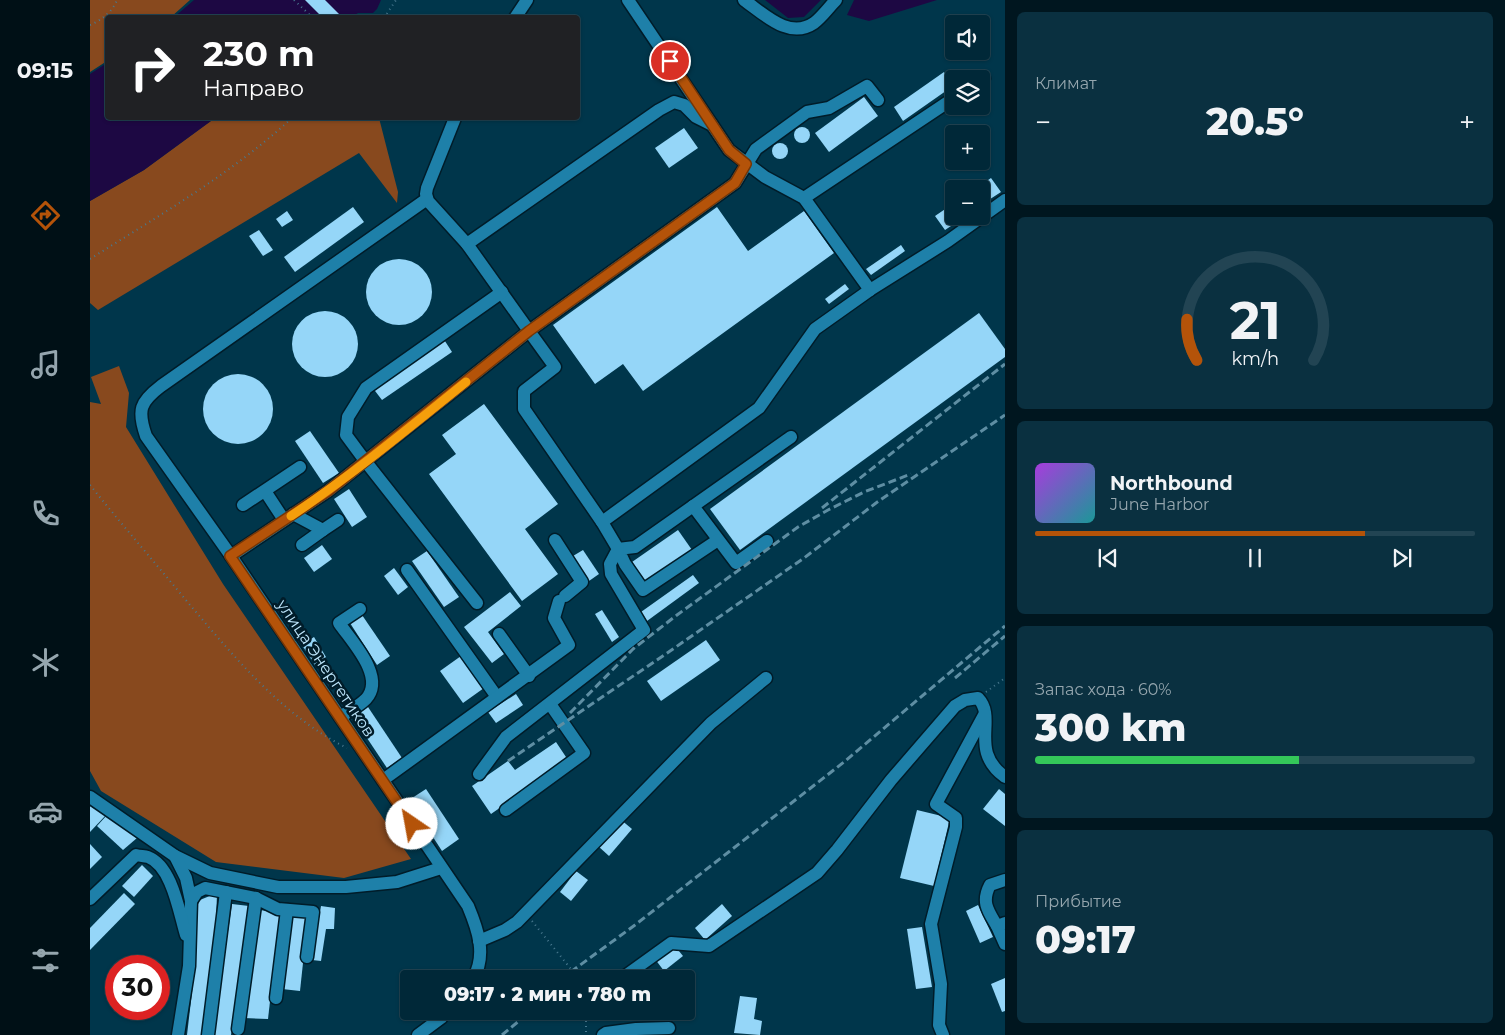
<!DOCTYPE html>
<html lang="ru">
<head>
<meta charset="utf-8">
<style>
  :root { --surface:#002838; --page:#0a3040; --text:#f1f3f6; --muted:#95a6ae; --line:#224453; --accent:#b45309 }
  body { margin:0; font-family:Montserrat,sans-serif; background:var(--page); color:var(--text); height:100vh; display:flex; flex-direction:column; font-size:19px; white-space:nowrap }
  * { box-sizing:border-box; margin:0 }
  p { font-size:16px; color:var(--muted) }
  .icon { flex:none; width:28px; height:28px; fill:none; stroke:currentColor; stroke-width:2; stroke-linecap:round; stroke-linejoin:round }
  .map { position:relative; flex:1; overflow:hidden }
  .panel { display:flex; flex-direction:column; gap:12px; padding:12px; background:#00161f; width:500px }
  .panel>* { flex:none }
  .banner { position:absolute; left:15px; top:15px; width:475px; height:105px; border-radius:5px; box-shadow:0 1px 4px #0004,0 0 0 1px var(--line); background:#202124; color:#fff; overflow:hidden }
  .tools { position:absolute; left:855px; top:15px; display:grid; gap:10px }
  .tools a { display:grid; place-items:center; width:45px; height:45px; border-radius:5px; background:var(--surface); box-shadow:0 1px 4px #0004,0 0 0 1px var(--line); font-size:25px }
  .speed { position:absolute; left:15px; top:955px; display:flex; gap:10px; font-size:25px; font-weight:700; text-align:center }
  .speed>* { display:grid; place-content:center; width:65px; height:65px; border-radius:50%; background:var(--surface); box-shadow:0 1px 4px #0004,0 0 0 1px var(--line); line-height:1 }
  .speed .limit { border:8px solid #d22; background:#fff; color:#111 }
  .pin { position:absolute; display:grid; place-items:center; width:42px; height:42px; color:#fff; margin:-21px; border:2px solid #fff; border-radius:50%; box-shadow:0 1px 5px #0007 }
  .me { position:absolute; width:55px; margin:-28px; rotate:327deg; stroke-linejoin:round; filter:drop-shadow(0 0 4px #0008) }
  .turn { display:flex; align-items:center; gap:18px; height:105px; padding:0 15px; font-size:22px }
  .turn .icon { width:65px; height:65px; stroke-width:2.5 }
  .turn b { display:block; font-size:35px; line-height:42px }
  .big { font-size:38px; font-weight:800; line-height:1.1 }
  .panel .tile { flex:1; display:flex; flex-direction:column; justify-content:center; gap:8px; min-width:0; padding:0 18px; border-radius:8px; background:var(--page) }
  .panel .dial { align-items:center; gap:0 }
  .dial svg { height:130px; overflow:visible; fill:none; stroke:var(--line); stroke-width:7; stroke-linecap:round; text-anchor:middle }
  .dial text { fill:var(--text); stroke:none }
  .song { display:flex; align-items:center; gap:15px }
  .cover { width:60px; height:60px; border-radius:8px; background:linear-gradient(135deg,hsl(280 70% 55%),hsl(180 70% 35%)) }
  .played { height:5px; border-radius:2px; background:linear-gradient(90deg,var(--accent) 75%,var(--line) 75%) }
  .keys { display:flex; justify-content:space-around; direction:ltr }
  .heat { display:flex; justify-content:space-between; align-items:center; font-size:28px; direction:ltr }
  .charge { height:8px; border-radius:4px; background:linear-gradient(90deg,#34c759 60%,var(--line) 0) }
  .trip { position:absolute; left:310px; top:970px; width:295px; height:50px; border-radius:5px; background:var(--surface); box-shadow:0 1px 4px #0004,0 0 0 1px var(--line); font-weight:800; line-height:50px; text-align:center }
  main { display:flex; flex:1; min-height:0 }
  .dock { display:flex; flex-direction:column; width:90px; justify-content:space-around; align-items:center; background:#001016; color:var(--muted) }
  .dock .icon { width:35px; height:35px }
  .dock .active { color:var(--accent) }
  .dock b { font-size:22px; color:var(--text) }
  .map>svg:first-child { display:block }
</style>
</head>
<body>
<main>
<nav class="dock">
<b>09:15</b>
<svg class="icon active" aria-label="directions" viewBox="0 0 24 24"><path d="M12 3l9 9-9 9-9-9zM9 14v-3h6M13 9l2 2-2 2"/></svg>
<svg class="icon" aria-label="music" viewBox="0 0 24 24"><path d="M9 18V5l10-2v13"/><circle cx="6" cy="18" r="3"/><circle cx="16" cy="16" r="3"/></svg>
<svg class="icon" aria-label="phone" viewBox="0 0 24 24"><path d="M5 4h4l2 5-3 2q2 4 5 5l2-3 5 2v4C11 20 4 13 5 4z"/></svg>
<svg class="icon" aria-label="climate" viewBox="0 0 24 24"><path d="M12 3v18M4 7l16 10M4 17L20 7"/></svg>
<svg class="icon" aria-label="car" viewBox="0 0 24 24"><path d="M5 17H2v-5l4-1 3-4h7l3 4 3 1v5h-3M9 17h6M6 11h13"/><circle cx="7" cy="17" r="2"/><circle cx="17" cy="17" r="2"/></svg>
<svg class="icon" aria-label="filters" viewBox="0 0 24 24"><path d="M4 7h16M4 17h16"/><circle cx="9" cy="7" r="2"/><circle cx="15" cy="17" r="2"/></svg>
</nav>
<div class="map">
<svg width="915" height="1035" viewBox="0 0 915 1035">
  <rect width="100%" height="100%" fill="#00364b"/>
  <!-- forest -->
  <g fill="#88491e">
    <polygon points="0,0 100,0 81,17 18,18 17,61 0,72"/>
    <polygon points="125,118 289,118 308,192 307,203 269,153 8,310 0,303 0,201 54,170"/>
    <polygon points="29,366 39,393 36,427 133,584 321,859 254,878 126,862 11,791 0,771 0,402 11,404 1,377"/>
  </g>
  <!-- water -->
  <g fill="#1d0843">
    <polygon points="104,0 291,0 287,9 283,13 268,13 261,17 83,18"/>
    <polygon points="675,0 731,0 714,17 698,18"/>
    <polygon points="764,0 847,0 779,21 757,15"/>
    <polygon points="17,63 18,118 125,118 54,170 0,201 0,74"/>
  </g>
  <!-- building -->
  <g fill="#95d6f8">
    <polygon points="215,0 235,0 253,18 233,18"/>
    <polygon points="854,72 863,86 813,121 804,107"/>
    <polygon points="774,97 788,116 739,152 725,133"/>
    <circle cx="712" cy="135" r="8"/>
    <polygon points="594,128 608,148 579,168 565,148"/>
    <circle cx="690" cy="151" r="8"/>
    <polygon points="901,178 911,192 891,205 891,189 885,189"/>
    <polygon points="864,203 864,216 876,216 855,230 845,216"/>
    <polygon points="263,207 274,222 205,272 194,257"/>
    <polygon points="627,207 658,251 714,211 744,253 553,391 533,364 505,384 463,325"/>
    <polygon points="197,211 203,220 192,227 186,219"/>
    <polygon points="169,230 183,250 173,256 159,236"/>
    <polygon points="811,245 815,251 781,275 776,269"/>
    <circle cx="309" cy="292" r="33"/>
    <polygon points="755,284 759,289 739,304 735,299"/>
    <circle cx="235" cy="344" r="33"/>
    <polygon points="889,313 915,349 915,357 650,550 620,509"/>
    <polygon points="353,338 362,352 292,400 282,387"/>
    <circle cx="148" cy="409" r="35"/>
    <polygon points="394,404 468,504 435,529 468,574 432,601 339,474 366,454 352,435"/>
    <polygon points="220,431 249,473 233,483 205,441"/>
    <polygon points="259,489 277,517 262,527 244,499"/>
    <polygon points="588,530 602,550 556,582 542,562"/>
    <polygon points="232,545 242,559 224,572 214,558"/>
    <polygon points="493,550 509,574 499,581 483,556"/>
    <polygon points="337,551 369,597 354,607 322,561"/>
    <polygon points="304,568 318,587 308,595 294,576"/>
    <polygon points="603,575 609,583 557,621 551,612"/>
    <polygon points="420,592 431,606 398,632 414,654 402,663 374,627"/>
    <polygon points="512,610 529,637 522,642 505,614"/>
    <polygon points="272,615 300,656 287,665 260,623"/>
    <polygon points="224,637 236,657 225,665 212,645"/>
    <polygon points="616,640 630,660 571,701 557,681"/>
    <polygon points="371,656 394,688 373,703 350,671"/>
    <polygon points="426,694 433,705 406,723 398,712"/>
    <polygon points="276,704 312,758 297,768 261,714"/>
    <polygon points="466,742 478,760 401,814 382,786 418,761 425,770"/>
    <polygon points="336,789 369,839 352,851 319,800"/>
    <polygon points="909,789 915,794 915,826 893,809"/>
    <polygon points="0,806 16,815 0,832"/>
    <polygon points="827,810 860,818 844,886 810,878"/>
    <polygon points="17,815 47,838 33,850 7,826"/>
    <polygon points="530,819 542,829 519,856 508,846"/>
    <polygon points="0,844 12,857 0,869"/>
    <polygon points="52,865 63,876 44,897 32,886"/>
    <polygon points="486,871 498,880 481,901 470,892"/>
    <polygon points="34,893 45,904 0,950 0,928"/>
    <polygon points="127,893 125,953 112,1035 97,1035 106,958 105,902"/>
    <polygon points="142,904 159,906 141,1035 123,1035"/>
    <polygon points="632,904 642,916 615,940 605,928"/>
    <polygon points="888,905 903,937 890,943 876,911"/>
    <polygon points="231,906 245,908 244,929 236,929 231,961 222,960"/>
    <polygon points="170,910 190,913 178,1019 154,1018"/>
    <polygon points="202,914 218,916 210,991 192,989"/>
    <polygon points="832,927 842,987 826,989 817,929"/>
    <polygon points="584,945 593,956 574,971 565,959"/>
    <polygon points="915,978 915,1011 912,1012 901,984"/>
    <polygon points="650,996 667,998 664,1019 672,1021 670,1035 644,1033"/>
  </g>
  <g fill="none" stroke-linecap="round" stroke-linejoin="round">
    <!-- minor casing -->
    <g stroke="#001c29" stroke-width="15">
      <g id="minor">
        <polyline points="538,0 639,150 675,177 714,198 780,290"/>
        <path d="M654 0C674 14 699 40 724 23 732 17 739 7 746 0"/>
        <polyline points="425,18 437,0"/>
        <polyline points="891,79 894,78"/>
        <polyline points="714,198 864,98"/>
        <path d="M337 199 71 386C50 402 47 410 56 436L141 556 378 906C388 930 397 955 383 979"/>
        <polyline points="377,244 569,110 584,102 594,105 606,117 622,125"/>
        <polyline points="175,491 194,520"/>
        <polyline points="153,505 210,467"/>
        <polyline points="603,506 646,563 677,541"/>
        <polyline points="203,514 233,530 248,520"/>
        <polyline points="512,522 669,408 725,329 780,290 858,241 915,200"/>
        <polyline points="465,540 492,582 475,596"/>
        <polyline points="628,540 553,590 535,564 528,549 545,547 701,437"/>
        <polyline points="212,545 233,530"/>
        <polyline points="141,556 238,491 439,331 377,244 338,201 336,194 337,188 365,118"/>
        <polyline points="317,570 407,697"/>
        <polyline points="387,603 276,462 256,435 258,417 276,388 412,292"/>
        <polyline points="409,634 439,676"/>
        <path d="M250 717C258 712 269 706 276 699 296 677 262 642 249 623L270 609"/>
        <polyline points="389,774 416,737 554,630 521,574 520,564 528,549 512,522 434,409 434,391 465,367 439,331 645,183 666,149 717,112 739,108 777,86 788,100"/>
        <polyline points="293,780 479,645 464,618 469,601"/>
        <polyline points="0,797 85,856 120,873 188,887 256,887 307,882 351,868"/>
        <polyline points="416,810 494,753 460,704"/>
        <polyline points="85,856 96,878 101,901 99,966 88,1035"/>
        <path d="M0 899 46 855C50 856 54 856 58 857 82 866 89 912 96 935"/>
        <polyline points="101,901 107,892 115,888 166,898 188,909 223,912 217,957"/>
        <polyline points="915,923 907,926 915,944"/>
        <path d="M907 926C898 911 891 902 900 885L915 880"/>
        <polyline points="389,941 415,930 427,922 621,723 676,678"/>
        <path d="M531 979 581 943 619 946 727 873 747 850 801 780 865 706 875 700 888 698C908 719 878 750 915 777"/>
        <polyline points="186,998 197,910"/>
        <polyline points="148,1029 166,898"/>
        <polyline points="118,1035 136,892"/>
        <polyline points="328,1035 351,1018 357,1011"/>
        <polyline points="513,1035 516,1033 546,1029 579,1028"/>
        <polyline points="853,1035 849,1025 851,984 841,924 866,827 866,818 846,804 894,715"/>
      </g>
    </g>
    <!-- path -->
    <g stroke="#48798f" stroke-width="2" stroke-dasharray="1 4" stroke-linecap="butt">
      <polyline points="204,0 223,18"/>
      <polyline points="294,18 306,0"/>
      <path d="M0 25C12 20 22 12 27 0"/>
      <path d="M0 259C70 215 141 174 202 118"/>
      <path d="M0 485C33 526 67 565 100 605 146 659 193 716 257 748"/>
      <polyline points="896,692 915,678"/>
      <polyline points="442,921 489,979"/>
      <polyline points="496,1011 496,1035"/>
    </g>
    <!-- minor -->
    <use href="#minor" stroke="#1e80a9" stroke-width="12"/>
    <!-- rail -->
    <g stroke="#5e8ea3" stroke-width="3" stroke-dasharray="8 4" stroke-linecap="butt">
      <polyline points="732,508 915,364"/>
      <polyline points="865,678 915,636"/>
      <polyline points="480,713 543,649 587,615 708,527 738,510 774,492 821,474"/>
      <polyline points="418,761 583,649 714,558 786,503 915,415"/>
      <polyline points="471,979 545,925 754,762 915,626"/>
      <polyline points="412,1035 441,1011"/>
    </g>
  </g>
  <g fill="none" stroke-linecap="round" stroke-linejoin="round">
    <!-- route casing -->
    <g stroke="#753606" stroke-width="12">
      <polyline id="route" points="322,824 140,556 238,491 439,331 645,183 656,164 639,150 580,61"/>
    </g>
    <!-- route -->
    <use href="#route" stroke="#b45309" stroke-width="9"/>
    <!-- slow -->
    <path stroke="#f59e0b" stroke-width="9" d="M201 516C262 475 319 428 376 382"/>
  </g>
  <g text-anchor="middle" dominant-baseline="central" stroke-width="5" stroke-linejoin="round" paint-order="stroke">
    <!-- street labels -->
    <g font-size="16" fill="#bde6fc" stroke="#001c29">
      <text transform="translate(236 668) rotate(56)">улица Энергетиков</text>
    </g>
  </g>
</svg>
<div class="tools">
<a><svg class="icon" aria-label="sound" viewBox="0 0 24 24"><path d="M4 9h4l5-4v14l-5-4H4zM17 9q2 3 0 6"/></svg></a>
<a><svg class="icon" aria-label="layers" viewBox="0 0 24 24"><path d="M12 4l9 5-9 5-9-5zM3 14l9 5 9-5"/></svg></a>
<a>+</a>
<a>−</a>
</div>
<div class="speed"><div class="limit">30</div></div>
<div class="pin" style="left:580px;top:61px;background:#d93025"><svg class="icon" aria-label="arrive" viewBox="0 0 24 24"><path d="M6 21V4h12l-3 4 3 4H6"/></svg></div>
<svg class="me" style="left:322px;top:824px" viewBox="-20 -20 40 40"><circle r="19" fill="#fff"/><path d="M0-13L10 11 0 6-10 11z" fill="#b45309"/></svg>
<div class="trip">09:17 · 2 мин · 780 m</div>
<div class="banner">
<div class="turn"><svg class="icon" aria-label="right" viewBox="0 0 24 24"><path d="M7 20v-9h11M14 6l5 5-5 5"/></svg><div><b>230 m</b>Направо</div></div>
</div>
</div>
<section class="panel">
<div class="tile"><p>Климат</p>
<div class="heat"><a>−</a><b class="big">20.5°</b><a>+</a></div>
</div>
<div class="tile dial"><svg viewBox="0 0 100 80">
<path d="M14 69A42 42 0 1 1 86 69"/>
<path d="M14 69A42 42 0 0 1 8 44" stroke="#b45309"/>
<text x="50" y="56" font-size="32" font-weight="700">21</text>
<text x="50" y="72" font-size="11">km/h</text>
</svg></div>
<div class="tile">
<div class="song"><i class="cover"></i><div><b>Northbound</b><p>June Harbor</p></div></div>
<div class="played"></div>
<div class="keys"><svg class="icon" aria-label="previous" viewBox="0 0 24 24"><path d="M18 5L8 12l10 7zM5 5v14"/></svg><svg class="icon" aria-label="pause" viewBox="0 0 24 24"><path d="M8 5v14M16 5v14"/></svg><svg class="icon" aria-label="next" viewBox="0 0 24 24"><path d="M6 5l10 7-10 7zM19 5v14"/></svg></div>
</div>
<div class="tile"><p>Запас хода · 60%</p><b class="big">300 km</b><div class="charge"></div></div>
<div class="tile"><p>Прибытие</p><b class="big">09:17</b></div>
</section>
</main>
</body>
</html>
